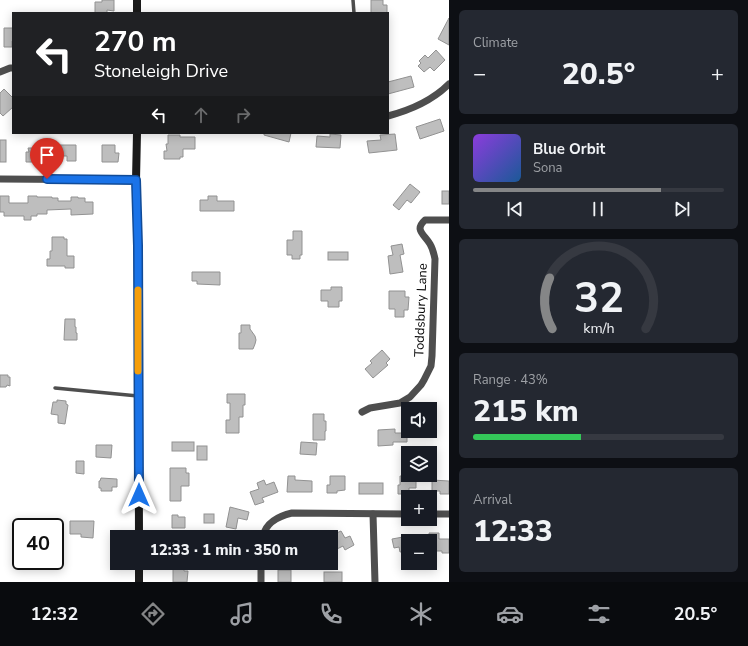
<!DOCTYPE html>
<html lang="en">
<head>
<meta charset="utf-8">
<style>
  :root { --surface:#171b24; --page:#242831; --text:#f1f3f6; --muted:#9ea1a6; --line:#363941; --accent:#858687 }
  body { margin:0; font-family:"Nunito Sans",sans-serif; background:var(--page); color:var(--text); height:100vh; display:flex; flex-direction:column; font-size:15px; white-space:nowrap }
  * { box-sizing:border-box; margin:0 }
  p { font-size:13px; color:var(--muted) }
  .icon { flex:none; width:22px; height:22px; fill:none; stroke:currentColor; stroke-width:2; stroke-linecap:round; stroke-linejoin:round }
  .map { position:relative; flex:1; overflow:hidden }
  .drawer { display:flex; flex-direction:column; gap:10px; padding:10px; background:#0d0f14; width:299px }
  .drawer>* { flex:none }
  .banner { position:absolute; left:12px; top:12px; width:377px; height:122px; border-radius:0px; box-shadow:0 2px 10px #0003; background:#202124; color:#fff; overflow:hidden }
  .tools { position:absolute; left:401px; top:402px; display:grid; gap:8px }
  .tools a { display:grid; place-items:center; width:36px; height:36px; border-radius:0px; background:var(--surface); box-shadow:0 2px 10px #0003; font-size:20px }
  .speed { position:absolute; left:12px; top:518px; display:flex; gap:8px; font-size:20px; font-weight:700; text-align:center }
  .speed>* { display:grid; place-content:center; width:52px; height:52px; border-radius:50%; background:var(--surface); box-shadow:0 2px 10px #0003; line-height:1 }
  .speed .limit { border:2px solid #111; border-radius:6px; background:#fff; color:#111 }
  .pin { position:absolute; display:grid; place-items:center; width:34px; height:34px; color:#fff; margin:-41px -17px; border-radius:50% 50% 50% 0; rotate:-45deg; box-shadow:0 0 4px #0007 }
  .pin .icon { rotate:45deg }
  .me { position:absolute; width:44px; margin:-22px; rotate:0deg; stroke-linejoin:round; filter:drop-shadow(0 0 3px #0008) }
  .turn { display:flex; align-items:center; gap:14px; height:84px; padding:0 16px; font-size:18px }
  .turn .icon { width:52px; height:52px; stroke-width:2.5 }
  .turn b { display:block; font-size:28px; line-height:34px }
  .lanes { display:flex; align-items:center; height:38px; padding:0 16px; background:#0003; justify-content:center; gap:20px; direction:ltr }
  .lanes .off { opacity:.35 }
  .big { font-size:30px; font-weight:800; line-height:1.1 }
  .drawer .tile { flex:1; display:flex; flex-direction:column; justify-content:center; gap:6px; min-width:0; padding:0 14px; border-radius:6px; background:var(--page) }
  .drawer .dial { align-items:center; gap:0 }
  .dial svg { height:104px; overflow:visible; fill:none; stroke:var(--line); stroke-width:7; stroke-linecap:round; text-anchor:middle }
  .dial text { fill:var(--text); stroke:none }
  .song { display:flex; align-items:center; gap:12px }
  .cover { width:48px; height:48px; border-radius:6px; background:linear-gradient(135deg,hsl(270 70% 55%),hsl(210 70% 35%)) }
  .played { height:4px; border-radius:2px; background:linear-gradient(90deg,var(--accent) 75%,var(--line) 75%) }
  .keys { display:flex; justify-content:space-around; direction:ltr }
  .heat { display:flex; justify-content:space-between; align-items:center; font-size:22px; direction:ltr }
  .charge { height:6px; border-radius:3px; background:linear-gradient(90deg,#34c759 43%,var(--line) 0) }
  .trip { position:absolute; left:110px; top:530px; width:228px; height:40px; border-radius:0px; background:var(--surface); box-shadow:0 2px 10px #0003; font-weight:800; line-height:40px; text-align:center }
  .menu { display:flex; height:64px; justify-content:space-around; align-items:center; background:#090b0e; color:var(--muted) }
  .menu .icon { width:28px; height:28px }
  .menu .current { color:var(--accent) }
  .menu b { font-size:18px; color:var(--text) }
  main { display:flex; flex:1; min-height:0 }
  .map>svg:first-child { display:block }
</style>
</head>
<body>
<main>
<div class="map">
<svg width="449" height="582" viewBox="0 0 449 582">
  <rect width="100%" height="100%" fill="#fff"/>
  <!-- building -->
  <g fill="#bebebe" stroke="#929292">
    <polygon points="102,0 114,0 114,11 107,10 107,13 95,13 95,2 102,2"/>
    <polygon points="371,0 383,0 383,5 387,5 387,13 371,13"/>
    <polygon points="449,18 449,45 438,39"/>
    <polygon points="4,28 13,28 13,41 12,41 12,47 4,47"/>
    <polygon points="436,50 445,60 434,71 430,67 424,72 418,66 421,63 419,61 425,55 428,58"/>
    <polygon points="411,76 414,87 388,94 388,82"/>
    <polygon points="4,89 13,98 13,107 3,116 0,113 0,93"/>
    <polygon points="440,119 444,131 420,139 416,127"/>
    <polygon points="264,133 291,133 289,142 264,135"/>
    <polygon points="330,134 341,135 340,148 316,147 317,136 330,137"/>
    <polygon points="395,134 397,150 369,153 367,141 381,140 380,135"/>
    <polygon points="168,135 180,135 180,137 195,137 195,149 183,149 183,157 180,157 180,159 164,159 164,151 167,151 166,144 168,144"/>
    <rect x="0" y="140" width="6" height="22"/>
    <polygon points="58,145 76,145 76,161 67,161 67,156 58,156"/>
    <polygon points="102,145 115,145 115,153 119,153 118,162 102,162"/>
    <polygon points="28,148 42,148 42,160 40,160 40,162 26,162 26,152 29,152"/>
    <polygon points="410,184 420,192 411,203 407,200 399,210 393,205"/>
    <rect x="442" y="191" width="7" height="13"/>
    <polygon points="0,196 9,196 9,203 28,203 28,196 37,196 37,197 52,197 52,198 58,198 58,201 71,201 71,197 78,197 78,198 85,198 85,202 93,202 93,214 71,215 71,209 47,210 47,214 37,214 37,216 31,216 31,220 24,220 24,216 4,216 4,212 0,212"/>
    <polygon points="208,196 217,196 217,201 234,201 234,211 200,211 200,200 208,200"/>
    <polygon points="293,231 302,231 302,255 300,255 300,259 292,259 292,255 287,255 287,240 293,240"/>
    <polygon points="52,237 64,237 64,239 67,239 67,256 74,256 74,268 65,268 65,266 47,266 47,259 50,259 50,251 52,251"/>
    <polygon points="402,244 404,254 400,255 403,272 390,274 388,256 393,255 391,246"/>
    <rect x="328" y="252" width="20" height="8"/>
    <polygon points="192,272 220,272 220,285 197,284 197,281 192,281"/>
    <polygon points="331,287 342,287 342,301 339,301 339,307 328,307 328,301 321,301 321,290 331,290"/>
    <polygon points="389,291 405,291 405,297 409,297 408,310 404,310 404,317 395,317 395,309 389,309"/>
    <polygon points="65,319 75,319 75,327 76,327 76,333 77,333 77,340 64,340"/>
    <polygon points="241,325 250,325 250,329 255,336 256,340 255,344 253,349 239,349 239,333 241,333"/>
    <polygon points="382,350 390,359 386,363 388,365 373,378 365,369 372,363 370,361"/>
    <polygon points="0,375 8,375 8,377 10,377 10,386 7,385 6,387 0,387"/>
    <polygon points="227,394 245,394 245,405 243,405 243,417 239,417 239,433 226,433 226,420 230,420 230,403 227,403"/>
    <polygon points="57,400 66,401 66,404 68,405 65,424 58,423 58,415 51,414 53,402 57,402"/>
    <polygon points="313,414 324,414 324,421 326,421 326,431 325,431 325,440 313,440"/>
    <polygon points="395,429 395,433 407,433 407,442 393,442 393,445 378,446 378,430"/>
    <rect x="172" y="442" width="22" height="9"/>
    <polygon points="301,442 317,443 316,455 300,454"/>
    <polygon points="96,445 112,445 111,458 96,457"/>
    <rect x="197" y="446" width="10" height="14"/>
    <polygon points="76,461 84,461 84,474 76,473"/>
    <polygon points="170,468 186,468 186,473 189,473 189,486 181,486 181,501 170,501"/>
    <polygon points="288,476 295,476 295,480 312,481 312,492 287,492"/>
    <polygon points="330,476 345,476 345,490 337,491 337,493 327,493 327,485 330,485"/>
    <polygon points="400,476 416,476 416,488 409,488 409,494 398,494 398,485 400,485"/>
    <polygon points="101,478 117,479 117,487 112,487 112,491 101,491 101,488 99,488 99,481 100,481"/>
    <polygon points="264,480 266,485 274,482 278,492 262,498 264,502 255,505 250,492 259,489 257,483"/>
    <polygon points="432,480 449,481 449,494 440,494 440,491 432,491"/>
    <rect x="359" y="483" width="24" height="11"/>
    <polygon points="230,507 249,512 247,520 238,518 236,529 226,527"/>
    <rect x="204" y="514" width="10" height="9"/>
    <polygon points="172,515 178,515 178,517 185,517 185,528 172,528"/>
    <polygon points="70,521 94,521 93,538 81,537 81,534 70,534"/>
    <polygon points="341,531 345,538 350,536 354,545 345,550 343,546 337,549 330,536"/>
    <polygon points="429,533 439,533 439,539 449,539 449,553 442,553 442,551 435,551 435,542 430,542"/>
    <polygon points="414,535 415,541 408,541 408,551 400,552 399,547 394,548 392,539"/>
    <polygon points="173,563 184,563 184,571 188,571 187,582 173,582"/>
    <rect x="278" y="570" width="13" height="12"/>
    <rect x="324" y="572" width="18" height="10"/>
  </g>
  <g fill="none" stroke-linecap="round" stroke-linejoin="round">
    <!-- lane -->
    <g stroke="#4e4e4e" stroke-width="3.5">
      <polyline points="353,0 354,13"/>
      <polyline points="55,388 138,396"/>
    </g>
    <!-- street -->
    <g stroke="#4e4e4e" stroke-width="7">
      <polyline points="0,72 10,68 13,68"/>
      <path d="M388 116C411 110 432 101 449 84"/>
      <polyline points="0,179 136,180"/>
      <path d="M362 412 370 408 400 403 410 397 421 385 424 380 431 366 432 356 435 259C434 254 433 249 430 244 424 234 414 230 425 220H449"/>
      <polyline points="373,514 375,582"/>
      <polyline points="430,514 449,514"/>
      <path d="M263 537C265 523 279 516 292 513L408 514"/>
      <polyline points="261,582 261,563"/>
    </g>
    <!-- secondary -->
    <g stroke="#1b1b1b" stroke-width="8">
      <polyline points="137,13 137,0"/>
      <polyline points="137,133 136,180 138,246 139,537"/>
      <polyline points="139,563 139,582"/>
    </g>
  </g>
  <g fill="none" stroke-linecap="round" stroke-linejoin="round">
    <!-- route casing -->
    <g stroke="#114b97" stroke-width="10">
      <polyline id="route" points="47,179 136,180 138,246 139,495"/>
    </g>
    <!-- route -->
    <use href="#route" stroke="#1a73e8" stroke-width="7"/>
    <!-- slow -->
    <polyline stroke="#f59e0b" stroke-width="7" points="138,290 138,371"/>
  </g>
  <g text-anchor="middle" dominant-baseline="central" stroke-width="3" stroke-linejoin="round" paint-order="stroke">
    <!-- street labels -->
    <g font-size="13" fill="#000" stroke="#fff">
      <text transform="translate(421 310) rotate(-88)">Toddsbury Lane</text>
    </g>
  </g>
</svg>
<div class="tools">
<a><svg class="icon" aria-label="sound" viewBox="0 0 24 24"><path d="M4 9h4l5-4v14l-5-4H4zM17 9q2 3 0 6"/></svg></a>
<a><svg class="icon" aria-label="layers" viewBox="0 0 24 24"><path d="M12 4l9 5-9 5-9-5zM3 14l9 5 9-5"/></svg></a>
<a>+</a>
<a>−</a>
</div>
<div class="speed"><div class="limit">40</div></div>
<div class="pin" style="left:47px;top:179px;background:#d93025"><svg class="icon" aria-label="arrive" viewBox="0 0 24 24"><path d="M6 21V4h12l-3 4 3 4H6"/></svg></div>
<svg class="me" style="left:139px;top:495px" viewBox="-20 -20 40 40"><path d="M0-17L14 15 0 8-14 15z" fill="#1a73e8" stroke="#fff" stroke-width="4"/></svg>
<div class="trip">12:33 · 1 min · 350 m</div>
<div class="banner">
<div class="turn"><svg class="icon" aria-label="left" viewBox="0 0 24 24"><path d="M17 20v-9H6M10 6l-5 5 5 5"/></svg><div><b>270 m</b>Stoneleigh Drive</div></div>
<div class="lanes"><svg class="icon" aria-label="left" viewBox="0 0 24 24"><path d="M17 20v-9H6M10 6l-5 5 5 5"/></svg><svg class="icon off" aria-label="ahead" viewBox="0 0 24 24"><path d="M12 20V5M6 11l6-6 6 6"/></svg><svg class="icon off" aria-label="right" viewBox="0 0 24 24"><path d="M7 20v-9h11M14 6l5 5-5 5"/></svg></div>
</div>
</div>
<section class="drawer">
<div class="tile"><p>Climate</p>
<div class="heat"><a>−</a><b class="big">20.5°</b><a>+</a></div>
</div>
<div class="tile">
<div class="song"><i class="cover"></i><div><b>Blue Orbit</b><p>Sona</p></div></div>
<div class="played"></div>
<div class="keys"><svg class="icon" aria-label="previous" viewBox="0 0 24 24"><path d="M18 5L8 12l10 7zM5 5v14"/></svg><svg class="icon" aria-label="pause" viewBox="0 0 24 24"><path d="M8 5v14M16 5v14"/></svg><svg class="icon" aria-label="next" viewBox="0 0 24 24"><path d="M6 5l10 7-10 7zM19 5v14"/></svg></div>
</div>
<div class="tile dial"><svg viewBox="0 0 100 80">
<path d="M14 69A42 42 0 1 1 86 69"/>
<path d="M14 69A42 42 0 0 1 12 30" stroke="#858687"/>
<text x="50" y="56" font-size="32" font-weight="700">32</text>
<text x="50" y="72" font-size="11">km/h</text>
</svg></div>
<div class="tile"><p>Range · 43%</p><b class="big">215 km</b><div class="charge"></div></div>
<div class="tile"><p>Arrival</p><b class="big">12:33</b></div>
</section>
</main>
<nav class="menu">
<b>12:32</b>
<svg class="icon current" aria-label="directions" viewBox="0 0 24 24"><path d="M12 3l9 9-9 9-9-9zM9 14v-3h6M13 9l2 2-2 2"/></svg>
<svg class="icon" aria-label="music" viewBox="0 0 24 24"><path d="M9 18V5l10-2v13"/><circle cx="6" cy="18" r="3"/><circle cx="16" cy="16" r="3"/></svg>
<svg class="icon" aria-label="phone" viewBox="0 0 24 24"><path d="M5 4h4l2 5-3 2q2 4 5 5l2-3 5 2v4C11 20 4 13 5 4z"/></svg>
<svg class="icon" aria-label="climate" viewBox="0 0 24 24"><path d="M12 3v18M4 7l16 10M4 17L20 7"/></svg>
<svg class="icon" aria-label="car" viewBox="0 0 24 24"><path d="M5 17H2v-5l4-1 3-4h7l3 4 3 1v5h-3M9 17h6M6 11h13"/><circle cx="7" cy="17" r="2"/><circle cx="17" cy="17" r="2"/></svg>
<svg class="icon" aria-label="filters" viewBox="0 0 24 24"><path d="M4 7h16M4 17h16"/><circle cx="9" cy="7" r="2"/><circle cx="15" cy="17" r="2"/></svg>
<b>20.5°</b>
</nav>
</body>
</html>
